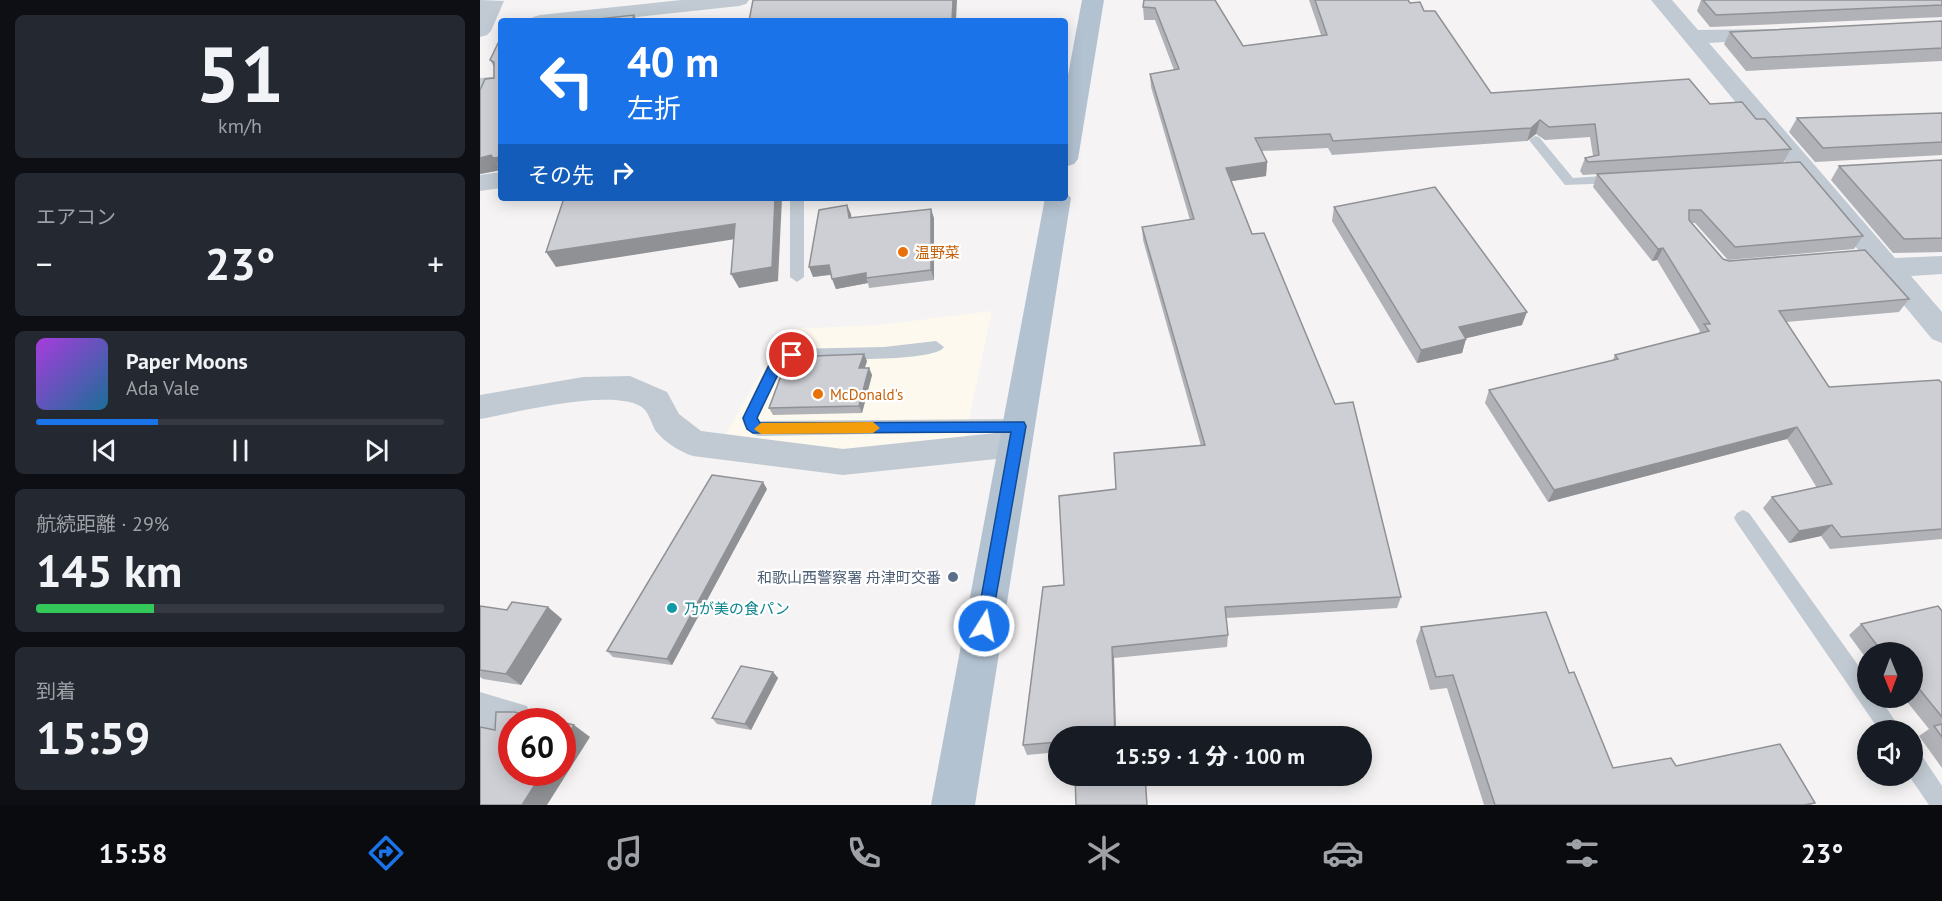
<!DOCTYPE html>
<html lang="ja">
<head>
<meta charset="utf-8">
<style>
  :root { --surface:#171b24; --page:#242831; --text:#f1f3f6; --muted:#9ea1a6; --line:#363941; --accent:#1a73e8 }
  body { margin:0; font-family:"PT Sans","Noto Sans JP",sans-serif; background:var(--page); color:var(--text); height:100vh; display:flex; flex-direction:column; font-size:22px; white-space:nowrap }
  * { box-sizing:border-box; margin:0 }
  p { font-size:20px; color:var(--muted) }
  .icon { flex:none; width:33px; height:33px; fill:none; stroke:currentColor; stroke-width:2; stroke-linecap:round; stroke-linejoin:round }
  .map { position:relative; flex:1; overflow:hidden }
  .drawer { display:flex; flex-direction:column; gap:15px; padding:15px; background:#0d0f14; width:480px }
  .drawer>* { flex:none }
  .hud { position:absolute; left:18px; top:18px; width:570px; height:183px; border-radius:6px; box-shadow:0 3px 15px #0003; background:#1a73e8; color:#fff; overflow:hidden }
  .needle { width:39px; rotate:179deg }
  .buttons { position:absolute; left:1377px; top:642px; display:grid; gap:12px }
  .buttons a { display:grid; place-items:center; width:66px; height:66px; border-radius:50%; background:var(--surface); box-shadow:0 3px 15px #0003; font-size:30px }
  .speed { position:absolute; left:18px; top:708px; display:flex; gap:12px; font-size:30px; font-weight:700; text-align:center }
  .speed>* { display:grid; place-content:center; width:78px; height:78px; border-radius:50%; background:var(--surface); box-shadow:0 3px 15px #0003; line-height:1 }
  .speed .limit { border:9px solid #d22; background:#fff; color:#111 }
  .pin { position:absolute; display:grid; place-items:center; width:51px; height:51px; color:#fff; margin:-26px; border:3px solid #fff; border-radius:50%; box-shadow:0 2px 6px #0007 }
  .me { position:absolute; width:66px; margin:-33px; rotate:10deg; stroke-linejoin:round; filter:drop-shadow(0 0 4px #0008) }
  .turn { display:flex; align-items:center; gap:21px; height:126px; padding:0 30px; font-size:27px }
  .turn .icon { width:78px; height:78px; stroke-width:2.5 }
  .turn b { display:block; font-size:42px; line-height:51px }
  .then { display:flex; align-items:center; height:57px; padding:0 30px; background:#0003; gap:12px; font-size:22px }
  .big { font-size:45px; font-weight:800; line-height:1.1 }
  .drawer .card { flex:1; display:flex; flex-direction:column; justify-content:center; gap:9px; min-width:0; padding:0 21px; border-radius:9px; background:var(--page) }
  .drawer .dial { align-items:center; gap:0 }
  .dial b { font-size:78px; line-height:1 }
  .song { display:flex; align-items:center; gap:18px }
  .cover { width:72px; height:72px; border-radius:9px; background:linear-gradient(135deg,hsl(280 70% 55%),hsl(200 70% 35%)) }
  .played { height:6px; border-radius:3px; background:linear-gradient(90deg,var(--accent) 30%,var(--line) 30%) }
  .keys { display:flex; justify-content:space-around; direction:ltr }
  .heat { display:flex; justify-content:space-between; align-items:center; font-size:33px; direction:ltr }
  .charge { height:9px; border-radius:4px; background:linear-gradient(90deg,#34c759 29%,var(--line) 0) }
  .trip { position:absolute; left:568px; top:726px; width:324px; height:60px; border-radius:30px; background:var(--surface); box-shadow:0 3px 15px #0003; font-weight:800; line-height:60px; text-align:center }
  .menu { display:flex; height:96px; justify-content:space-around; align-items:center; background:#090b0e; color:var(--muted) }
  .menu .icon { width:42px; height:42px }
  .menu .on { color:var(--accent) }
  .menu b { font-size:27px; color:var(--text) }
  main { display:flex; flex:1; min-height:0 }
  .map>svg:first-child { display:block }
</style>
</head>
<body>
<main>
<section class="drawer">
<div class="card dial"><b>51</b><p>km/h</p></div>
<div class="card"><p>エアコン</p>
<div class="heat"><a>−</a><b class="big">23°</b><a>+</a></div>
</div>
<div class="card">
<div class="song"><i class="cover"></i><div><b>Paper Moons</b><p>Ada Vale</p></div></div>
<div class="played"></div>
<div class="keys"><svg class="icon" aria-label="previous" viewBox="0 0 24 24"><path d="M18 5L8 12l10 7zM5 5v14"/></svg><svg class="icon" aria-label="pause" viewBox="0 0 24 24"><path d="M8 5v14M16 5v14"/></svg><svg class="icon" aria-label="next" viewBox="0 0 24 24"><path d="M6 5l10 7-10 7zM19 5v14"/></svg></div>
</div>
<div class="card"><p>航続距離 · 29%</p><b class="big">145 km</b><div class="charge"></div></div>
<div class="card"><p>到着</p><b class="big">15:59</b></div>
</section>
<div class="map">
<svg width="1462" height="805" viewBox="0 0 1462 805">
  <rect width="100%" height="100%" fill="#f5f3f3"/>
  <!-- commercial -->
  <polygon fill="#fdf9ef" points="512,311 485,438 368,449 245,435 306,329 399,325"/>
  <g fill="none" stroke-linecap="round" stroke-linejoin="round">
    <!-- lane -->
    <g fill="#c1cad2" fill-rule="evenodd">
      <polygon points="1055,136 1059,137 1093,178 1137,175 1144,179 1137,183 1085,185 1049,140"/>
      <polygon points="310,198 324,198 324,277 317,282 310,277"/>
      <path d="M456 341 464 347C454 364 330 357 305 362L278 418 279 421 539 419 545 421 547 426 545 431 278 436C268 432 264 428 262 418L293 354 312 349 404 347Z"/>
      <polygon points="1263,510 1269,513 1388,679 1388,698 1400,698 1421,730 1399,730 1257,523 1254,518 1257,513"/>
      <polygon points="1432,750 1440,753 1462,786 1462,805 1449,805 1429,776 1432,776"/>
    </g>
    <!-- street -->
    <g fill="#c1cad2" fill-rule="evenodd">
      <polygon points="0,0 24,1 11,31 7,35 0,37"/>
      <polygon points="201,0 269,0 266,4 259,6 119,21 50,21 53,17 60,15"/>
      <polygon points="1171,0 1192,0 1218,30 1299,29 1303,33 1299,37 1292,39 1229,43 1415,258 1462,256 1462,274 1431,276 1462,312 1462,343 1452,339"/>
      <polygon points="21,76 21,90 0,92 0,78"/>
      <polygon points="21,172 21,188 0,191 0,175"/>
      <path d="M150 376 187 392 199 414 221 431 363 449 535 431 547 435 551 444 547 453 535 457 363 475 213 456C200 452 183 441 175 430 172 424 169 414 164 409 139 386 34 413 0 419V395L103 377Z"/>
      <polygon points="0,692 47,706 53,722 32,722 32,740 0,732"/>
    </g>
    <!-- primary -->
    <g fill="#b3c2d1" fill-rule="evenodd">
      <polygon points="602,0 624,0 598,159 594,164 585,167 585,91"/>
      <polygon points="585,191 591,198 495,805 451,805 565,198 585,198"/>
    </g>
  </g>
  <!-- wall -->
  <g fill="#b0b2b7">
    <polygon points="664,0 763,46 841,35 829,0 928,0 930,3 944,11 1011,93 1230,104 1276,119 1311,149 1303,163 1103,175 1100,171 1105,158 1113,156 1110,137 1065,140 1056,134 1047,141 852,155 848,148 782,151 787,162 786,176 751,181 921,597 917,608 746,618 748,635 747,647 634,658 636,736 579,736 579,752 547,755 543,745 584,585 636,489 721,446 663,240 662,227 710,220 671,87 670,74 694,70 675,20 664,20 663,7"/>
    <polygon points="1221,0 1462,0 1462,17 1230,27 1217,11"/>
    <polygon points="1462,21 1462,61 1266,71 1244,44 1250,32"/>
    <polygon points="21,37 21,170 0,174 14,78 14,67 10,60"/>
    <polygon points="1462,113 1462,155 1335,162 1309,132 1317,118"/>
    <polygon points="1462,160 1462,252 1413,253 1351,180 1359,166"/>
    <polygon points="1117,174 1383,236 1374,249 1248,260 1215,223 1211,223 1243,259 1249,261 1429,299 1419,312 1306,322 1349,387 1462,383 1462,539 1350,549 1341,536 1309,543 1283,508 1292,497 1337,488 1307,439 1068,502 1005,403 1009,390 1133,360 1135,355 1218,334 1220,331 1177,260 1172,261 1113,187"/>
    <polygon points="854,207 1042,325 986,338 982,353 937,363 852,221"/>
    <polygon points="371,214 371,218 454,218 454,280 389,288 388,283 356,289 351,275 333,277"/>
    <polygon points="387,361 385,368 389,368 392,375 382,413 293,415 289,408"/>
    <polygon points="287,489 192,665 133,657 127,651"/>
    <polygon points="0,606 82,619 41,685 3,679 0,677"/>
    <polygon points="1462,611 1462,768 1439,736 1449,729 1424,698 1432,698 1432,652 1388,652 1388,661 1369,635 1381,624"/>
    <polygon points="941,627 1089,673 1133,768 1196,766 1335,803 1331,805 1004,805 967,688 950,690 936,641"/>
    <polygon points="293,672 298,678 271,730 237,724 232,718"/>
  </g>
  <!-- shaded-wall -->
  <g fill="#909195">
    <polygon points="473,0 477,0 476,21 472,21"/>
    <polygon points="154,15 157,21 152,21"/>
    <polygon points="1060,120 1056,134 1047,141 1051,128"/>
    <polygon points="11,155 21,170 0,174 0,158"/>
    <polygon points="21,157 21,169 13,158"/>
    <polygon points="787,162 786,176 746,182 746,168"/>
    <polygon points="295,198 302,198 298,281 259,288 251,274"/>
    <polygon points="367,205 371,214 373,228 369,218"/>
    <polygon points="451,209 454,218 454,280 451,270"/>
    <polygon points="255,224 262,238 76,267 66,252"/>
    <polygon points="1183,248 1177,260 1172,261 1178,249"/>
    <polygon points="349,265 353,274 333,277 329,267"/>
    <polygon points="386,273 386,278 388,283 356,289 352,279"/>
    <polygon points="1047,312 1042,325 975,341 979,327"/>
    <polygon points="986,339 982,353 937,363 941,350"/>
    <polygon points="384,354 387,361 382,375 379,368"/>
    <polygon points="389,368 392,375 382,413 379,406"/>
    <polygon points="1317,427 1307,439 1068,502 1074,490"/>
    <polygon points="283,482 287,489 192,665 187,659"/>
    <polygon points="1352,525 1341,536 1309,543 1319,531"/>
    <polygon points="68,607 82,619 41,685 26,674"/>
    <polygon points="632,647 634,658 636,736 635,736"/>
    <polygon points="293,672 298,678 271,730 265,724"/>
    <polygon points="94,725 110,737 67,805 42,805 63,772 82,772 82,743"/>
  </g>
  <!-- building -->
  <g fill="#cdcfd5" stroke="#909195" stroke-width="1.5">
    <polygon points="273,0 473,0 472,21 269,21"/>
    <polygon points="664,0 735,0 763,46 847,35 835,0 928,0 930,3 940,2 944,11 955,11 1011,93 1209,79 1230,104 1262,102 1276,119 1285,119 1311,149 1108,162 1105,158 1119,155 1115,124 1069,127 1060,120 1051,128 853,141 850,134 775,138 787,162 746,168 772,234 784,233 855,404 873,402 921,597 745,607 748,635 632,647 635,736 579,736 579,742 543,745 563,587 584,585 579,496 636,489 634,453 725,445 662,227 714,219 670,74 699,69 675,8 663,7"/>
    <polygon points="1223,0 1462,0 1462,5 1236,15"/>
    <polygon points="154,15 152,21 100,21"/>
    <polygon points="1462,21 1462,48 1272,58 1250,32"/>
    <polygon points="21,37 21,157 13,158 11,155 0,158 0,90 5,79 14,78 14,62 10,60"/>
    <polygon points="1462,113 1462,142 1343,148 1317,118"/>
    <polygon points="1462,160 1462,238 1424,239 1359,166"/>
    <polygon points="1320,162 1383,236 1255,247 1221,210 1209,210 1209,220 1243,259 1249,261 1385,250 1429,299 1299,311 1349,387 1459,380 1462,383 1462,529 1361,537 1352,525 1319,531 1292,497 1352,484 1317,427 1074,490 1009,390 1138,359 1135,355 1229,331 1224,324 1230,324 1183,248 1178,249 1117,174"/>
    <polygon points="955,187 1047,312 979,327 986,339 941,350 854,207"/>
    <polygon points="84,198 295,198 292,267 251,274 255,224 66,252"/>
    <polygon points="367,205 369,218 451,209 451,270 386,278 386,273 352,279 349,265 329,267 339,210"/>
    <polygon points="384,354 379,368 389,368 379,406 289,408 308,357"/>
    <polygon points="232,475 283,482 187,659 127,651"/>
    <polygon points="32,602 68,607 26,674 0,670 0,606 27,610"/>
    <polygon points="1458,606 1462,611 1462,717 1432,680 1432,652 1402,652 1381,624"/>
    <polygon points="1066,612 1089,673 1094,672 1133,768 1191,758 1196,766 1300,744 1335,803 1324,805 1015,805 973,675 956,677 941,627"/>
    <polygon points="261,666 293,672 265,724 232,718"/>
    <polygon points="16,712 34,712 79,722 32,722 32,772 63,772 42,805 0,805 0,727 15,730"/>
    <polygon points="82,722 94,725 82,743"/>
    <polygon points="1462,724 1462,737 1454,726"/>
    <polygon points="595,776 665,776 667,805 596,805"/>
  </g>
  <!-- route -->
  <polygon fill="#1a73e8" stroke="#114b97" stroke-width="1.5" points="312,350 319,355 317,358 304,362 277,418 280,423 544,422 546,426 510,631 504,633 499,631 496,626 531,432 273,433 267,429 263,418 294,355"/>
  <!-- slow -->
  <polygon fill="#f59e0b" points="393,422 400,428 393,433 281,434 274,429 281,423"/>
  <!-- markers -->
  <g fill="#e8710a" stroke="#fff" stroke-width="2">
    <circle cx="423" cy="252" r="6"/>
    <circle cx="338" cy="394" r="6"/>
  </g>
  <circle fill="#5c6f8a" stroke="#fff" stroke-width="2" cx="473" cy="577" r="6"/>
  <circle fill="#0f9aa8" stroke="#fff" stroke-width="2" cx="192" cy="608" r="6"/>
  <g text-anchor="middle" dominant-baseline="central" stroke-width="4.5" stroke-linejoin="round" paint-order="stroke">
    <!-- food labels -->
    <g font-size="15" fill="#c56008" stroke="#fff" text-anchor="start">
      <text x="435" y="252">温野菜</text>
      <text x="350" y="394">McDonald's</text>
    </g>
    <!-- service labels -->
    <g font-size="15" fill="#4e5e75" stroke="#fff" text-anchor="end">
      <text x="461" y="577">和歌山西警察署 舟津町交番</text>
    </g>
    <!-- culture labels -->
    <g font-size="15" fill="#0d838f" stroke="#fff" text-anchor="start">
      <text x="204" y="608">乃が美の食パン</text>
    </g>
  </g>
</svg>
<div class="buttons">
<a><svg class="needle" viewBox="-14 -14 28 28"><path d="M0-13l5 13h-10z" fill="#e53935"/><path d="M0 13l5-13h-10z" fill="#9ea1a6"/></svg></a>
<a><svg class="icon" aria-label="sound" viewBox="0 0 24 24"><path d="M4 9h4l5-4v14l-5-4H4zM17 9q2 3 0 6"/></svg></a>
</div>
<div class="speed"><div class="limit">60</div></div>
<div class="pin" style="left:312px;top:355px;background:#d93025"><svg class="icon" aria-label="arrive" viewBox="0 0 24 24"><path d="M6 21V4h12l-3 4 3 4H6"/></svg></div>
<svg class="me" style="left:504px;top:626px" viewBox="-20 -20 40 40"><circle r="17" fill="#1a73e8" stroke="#fff" stroke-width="3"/><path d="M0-11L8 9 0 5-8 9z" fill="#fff"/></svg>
<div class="trip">15:59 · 1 分 · 100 m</div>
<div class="hud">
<div class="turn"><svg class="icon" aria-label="left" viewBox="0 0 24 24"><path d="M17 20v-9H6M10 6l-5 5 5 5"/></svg><div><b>40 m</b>左折</div></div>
<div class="then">その先<svg class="icon" aria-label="right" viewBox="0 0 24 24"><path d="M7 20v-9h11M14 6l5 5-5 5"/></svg></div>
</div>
</div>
</main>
<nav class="menu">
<b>15:58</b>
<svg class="icon on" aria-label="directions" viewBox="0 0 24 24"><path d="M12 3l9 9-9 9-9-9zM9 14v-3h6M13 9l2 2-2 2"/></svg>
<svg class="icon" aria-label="music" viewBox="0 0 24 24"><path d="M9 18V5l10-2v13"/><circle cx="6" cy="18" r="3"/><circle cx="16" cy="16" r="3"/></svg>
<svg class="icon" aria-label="phone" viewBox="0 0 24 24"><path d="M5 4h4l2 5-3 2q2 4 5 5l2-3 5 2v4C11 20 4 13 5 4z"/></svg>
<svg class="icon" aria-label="climate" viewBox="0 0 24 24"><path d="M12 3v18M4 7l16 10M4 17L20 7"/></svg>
<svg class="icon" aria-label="car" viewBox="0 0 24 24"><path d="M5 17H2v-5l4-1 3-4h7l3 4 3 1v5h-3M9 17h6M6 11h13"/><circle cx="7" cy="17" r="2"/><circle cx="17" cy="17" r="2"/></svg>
<svg class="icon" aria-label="filters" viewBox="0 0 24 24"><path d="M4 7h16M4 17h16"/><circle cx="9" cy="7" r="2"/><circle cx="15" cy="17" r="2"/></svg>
<b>23°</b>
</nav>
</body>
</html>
